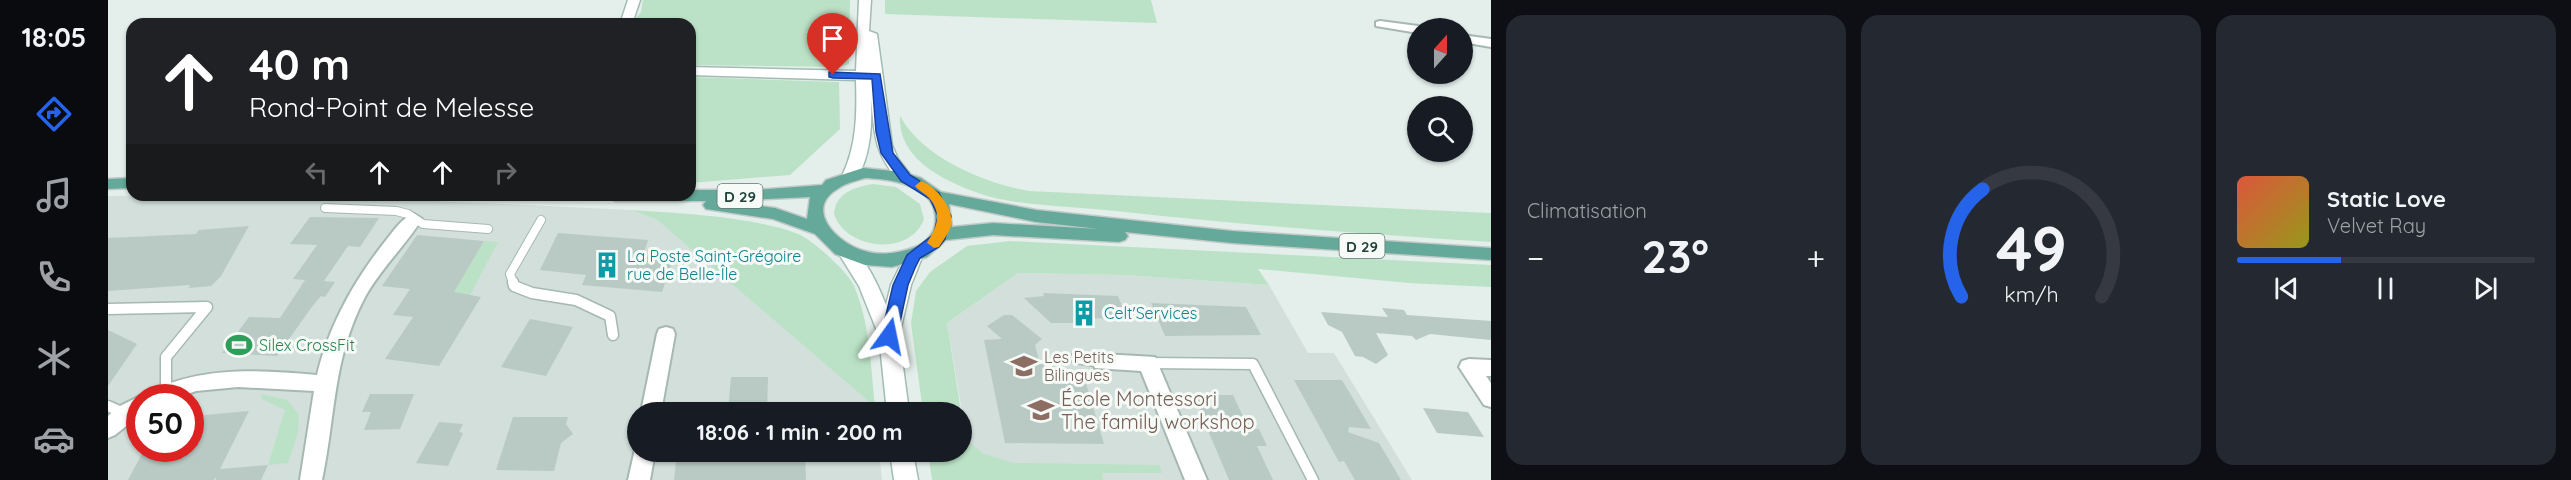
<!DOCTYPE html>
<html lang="fr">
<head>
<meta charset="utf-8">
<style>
  :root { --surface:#171b24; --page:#242831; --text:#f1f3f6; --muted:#9ea1a6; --line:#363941; --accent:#2563eb }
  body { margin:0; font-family:Quicksand,sans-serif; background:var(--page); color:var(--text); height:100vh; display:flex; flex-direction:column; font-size:22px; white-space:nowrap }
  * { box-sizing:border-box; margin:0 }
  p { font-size:20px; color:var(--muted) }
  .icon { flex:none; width:33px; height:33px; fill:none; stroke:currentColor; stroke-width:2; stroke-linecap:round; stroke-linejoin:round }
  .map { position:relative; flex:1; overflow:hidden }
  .drawer { display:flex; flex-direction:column; gap:15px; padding:15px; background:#0d0f14; width:1080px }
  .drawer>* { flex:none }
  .banner { position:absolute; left:18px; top:18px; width:570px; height:183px; border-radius:18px; box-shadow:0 2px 4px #0004; background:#202124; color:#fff; overflow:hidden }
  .needle { width:39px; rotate:21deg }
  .tools { position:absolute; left:1299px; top:18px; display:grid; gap:12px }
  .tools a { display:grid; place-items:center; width:66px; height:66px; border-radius:50%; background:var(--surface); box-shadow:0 2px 4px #0004; font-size:30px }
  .speed { position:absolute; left:18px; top:384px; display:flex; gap:12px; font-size:30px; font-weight:700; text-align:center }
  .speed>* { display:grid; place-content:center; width:78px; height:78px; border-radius:50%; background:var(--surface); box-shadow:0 2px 4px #0004; line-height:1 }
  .speed .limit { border:9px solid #d22; background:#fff; color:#111 }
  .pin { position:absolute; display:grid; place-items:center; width:51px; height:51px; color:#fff; margin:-62px -26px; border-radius:50% 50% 50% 0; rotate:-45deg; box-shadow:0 0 6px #0007 }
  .pin .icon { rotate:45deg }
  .me { position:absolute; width:66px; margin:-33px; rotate:12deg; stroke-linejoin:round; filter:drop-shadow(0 0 4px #0008) }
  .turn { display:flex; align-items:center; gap:21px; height:126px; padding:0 24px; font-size:27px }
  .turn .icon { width:78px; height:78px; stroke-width:2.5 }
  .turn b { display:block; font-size:42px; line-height:51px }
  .lanes { display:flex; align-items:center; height:57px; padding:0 24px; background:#0003; justify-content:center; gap:30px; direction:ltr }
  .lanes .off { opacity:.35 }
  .big { font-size:45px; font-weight:700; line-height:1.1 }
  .drawer .tile { flex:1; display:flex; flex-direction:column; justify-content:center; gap:9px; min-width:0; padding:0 21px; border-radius:18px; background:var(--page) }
  .drawer .dial { align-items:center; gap:0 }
  .dial svg { height:156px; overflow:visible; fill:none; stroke:var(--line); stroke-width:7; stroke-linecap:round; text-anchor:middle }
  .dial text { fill:var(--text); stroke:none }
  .song { display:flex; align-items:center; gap:18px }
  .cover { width:72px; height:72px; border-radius:9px; background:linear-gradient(135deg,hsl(10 70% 55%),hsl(60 70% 35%)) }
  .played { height:6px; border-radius:3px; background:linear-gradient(90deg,var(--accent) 35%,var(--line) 35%) }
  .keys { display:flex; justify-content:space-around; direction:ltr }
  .heat { display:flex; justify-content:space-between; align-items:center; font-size:33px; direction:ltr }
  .drawer .tiles { flex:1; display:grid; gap:15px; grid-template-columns:repeat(3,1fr) }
  .trip { position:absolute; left:519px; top:402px; width:345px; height:60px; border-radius:30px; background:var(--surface); box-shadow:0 2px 4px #0004; font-weight:700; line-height:60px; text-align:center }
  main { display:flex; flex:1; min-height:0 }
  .menu { display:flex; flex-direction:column; width:108px; justify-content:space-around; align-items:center; background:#090b0e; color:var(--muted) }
  .menu .icon { width:42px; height:42px }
  .menu .on { color:var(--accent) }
  .menu b { font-size:27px; color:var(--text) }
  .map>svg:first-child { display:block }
</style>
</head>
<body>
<main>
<nav class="menu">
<b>18:05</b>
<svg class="icon on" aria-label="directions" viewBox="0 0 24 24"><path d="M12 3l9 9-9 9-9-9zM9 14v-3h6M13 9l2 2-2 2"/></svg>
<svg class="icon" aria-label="music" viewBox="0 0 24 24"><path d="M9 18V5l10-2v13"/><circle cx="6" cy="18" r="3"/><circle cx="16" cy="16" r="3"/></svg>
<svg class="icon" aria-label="phone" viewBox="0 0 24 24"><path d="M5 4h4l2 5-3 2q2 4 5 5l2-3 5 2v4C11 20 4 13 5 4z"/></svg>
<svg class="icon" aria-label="climate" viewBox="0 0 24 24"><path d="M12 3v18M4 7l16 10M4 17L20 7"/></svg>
<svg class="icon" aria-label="car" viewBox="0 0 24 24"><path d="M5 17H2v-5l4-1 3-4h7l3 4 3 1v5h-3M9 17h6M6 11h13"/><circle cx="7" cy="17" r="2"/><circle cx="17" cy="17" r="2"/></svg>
</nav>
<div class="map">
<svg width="1383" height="480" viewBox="0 0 1383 480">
  <rect width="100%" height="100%" fill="#e4efeb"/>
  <!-- built -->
  <g fill="#d2dfda" fill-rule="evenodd">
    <path d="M195 195 524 210 549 220 767 407V412H530V452H771L774 480H0V196ZM32 398H82V448H32Z"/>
    <polygon points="910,273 1017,275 1161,285 1200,353 1226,353 1304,480 825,480 854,452 854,412 839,323"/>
  </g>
  <!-- green -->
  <g fill="#bbe2c6">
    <polygon points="535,0 742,0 741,64 731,67 582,65 582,24 523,24 533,12"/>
    <polygon points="777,0 1043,0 1049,23 777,14"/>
    <polygon points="582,77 731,82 732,129 682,175 582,183"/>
    <path d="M792 116C815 158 876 183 921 191L1383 213V242C1258 234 1133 225 1008 211 970 207 908 206 873 194 837 181 790 160 792 116Z"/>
    <path d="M765 184 788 187 812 204 816 219C802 257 738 250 726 214 727 193 747 187 765 184Z"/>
    <path d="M524 210C570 213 648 217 690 234 705 240 740 272 746 286 762 323 763 368 767 407L549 220Z"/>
    <polygon points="376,241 390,242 362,295 296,288 352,281"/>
    <polygon points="902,241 1383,265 1383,287 1301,283 1150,269 1161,285 1017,275 910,273 839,323 853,412 815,412 803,323 808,291 822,272 859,246"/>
    <polygon points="153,394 179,400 191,415 190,433 180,463 160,465 177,410 154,399"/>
    <polygon points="854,417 859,440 874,453 905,463 1051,465 1054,473 994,473 995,480 824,480 820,452 854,452"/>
  </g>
  <!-- building -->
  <g fill="#b9cac4">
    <polygon points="202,217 271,218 252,247 240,246 216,281 227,282 217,297 213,296 203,308 169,356 114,353 141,317 172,318 197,280 185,279 209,245 182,244"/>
    <polygon points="141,226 113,276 103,286 81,288 82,285 0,291 0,238 88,234 91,230"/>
    <polygon points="450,233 540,240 535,256 565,259 554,292 474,285 478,275 432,270"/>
    <polygon points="309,235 376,241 346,292 373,297 331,366 277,359 305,317 285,315 302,289 274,286"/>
    <polygon points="935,293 1010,296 1019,319 972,318 973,323 943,323 916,298 936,296"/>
    <polygon points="1043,303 1138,307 1153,335 1057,336"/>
    <polygon points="1274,308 1296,310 1299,315 1383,321 1383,340 1322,334 1308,340 1304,336 1268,333 1280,355 1268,364 1255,357 1247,356 1234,332 1220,325 1213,312 1280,317"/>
    <polygon points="896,315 904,315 934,339 927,345 932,364 945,364 949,380 977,380 996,444 897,443 876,340 894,339 879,326"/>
    <polygon points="422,319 465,327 438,376 393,367"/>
    <polygon points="0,330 29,344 0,386"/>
    <polygon points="623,377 660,377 659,412 620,412"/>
    <polygon points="1186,380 1234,380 1263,429 1241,427 1240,432 1271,443 1293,480 1247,480 1236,461 1231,462"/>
    <polygon points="262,394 306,394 292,429 256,430 263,412 254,412"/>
    <polygon points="1085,395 1125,395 1141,429 1151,429 1159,446 1149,446 1165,480 1121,480"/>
    <polygon points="1315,408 1360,412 1376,437 1329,433"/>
    <polygon points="141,411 112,469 160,465 153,480 108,480 108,477 106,480 20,480 37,448 82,448 82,423 93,422 97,415"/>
    <polygon points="405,417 460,417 458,424 465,434 453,443 446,471 388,470"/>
    <polygon points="331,422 355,424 351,432 355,433 340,466 308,463"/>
    <polygon points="569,452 697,452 698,480 566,480"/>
  </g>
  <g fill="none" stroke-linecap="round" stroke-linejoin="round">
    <!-- lane-far1 casing -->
    <g stroke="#a6b8b3" stroke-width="10">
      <g id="lane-far1">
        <polyline points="217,208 288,211 300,214 315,224 380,229"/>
        <polyline points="405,283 402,274 433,220"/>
      </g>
    </g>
    <!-- lane casing -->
    <g stroke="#a6b8b3" stroke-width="13">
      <g id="lane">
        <polyline points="405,282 406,286 424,293 468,300 502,316 505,335"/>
        <polyline points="0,309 99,307 58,357 58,391"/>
        <polyline points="968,358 994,362"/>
        <polyline points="1040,363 1145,364 1205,480"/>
        <polyline points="0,406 16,413"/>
      </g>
    </g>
    <!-- street casing -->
    <g stroke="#a6b8b3" stroke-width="4">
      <g id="street">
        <polygon points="1272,21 1310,26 1315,28 1310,28 1310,33 1268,26 1268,22"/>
        <polygon points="1354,35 1383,39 1383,47 1354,42"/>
        <path d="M306 214 314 219C297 246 274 267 257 297 224 360 228 414 214 480H192L206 391 130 387 88 391 68 398H36L39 392C98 366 146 370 209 375 221 325 247 279 279 239 286 230 295 217 306 214Z"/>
        <polygon points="558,327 565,329 567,334 553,412 533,412 549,334 551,329"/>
        <polygon points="994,354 1047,357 1099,480 1077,480 1033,371 987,368 984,362 987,356"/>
        <polygon points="1361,359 1383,360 1383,376 1378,376 1383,383 1383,407 1376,405 1351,367 1354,361"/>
        <polygon points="32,396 35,398 32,398 32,415 7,435 0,438 0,416 10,407"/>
        <polygon points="528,445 530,452 547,452 542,480 520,480"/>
      </g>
    </g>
    <!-- secondary casing -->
    <g stroke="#a1bcb3" stroke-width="3">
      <g id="secondary">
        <polygon points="520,0 532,0 524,24 512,24"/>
        <path d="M751 0H763L761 31 769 34 784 145 790 159 805 178 803 182H791C766 151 767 137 763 99 764 126 763 155 748 180L742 181 734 176C749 145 749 114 748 80L582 75V67L748 71Z"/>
        <path d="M740 248C756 252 772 290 778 305L783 285 800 250H812L815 255 803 285 791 336 801 412H779L771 336 751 286 731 254 734 249Z"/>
        <polygon points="782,452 805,452 810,480 786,480"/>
      </g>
    </g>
    <!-- primary casing -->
    <g stroke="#c1cac8" stroke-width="3">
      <g id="primary">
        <path d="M755 168 794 172 813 178 833 192 928 210 1124 231 1383 248V260L1124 243 1017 232 1020 236 1017 240 1011 242 885 235 838 240 819 257 784 267 757 265 727 254 707 234 665 219 598 209 595 205 598 201H507L499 195H582V190H647L714 185 718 180ZM757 178C785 179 832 186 827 224 826 235 816 244 807 247 792 253 773 256 757 251 730 244 694 209 731 188 738 183 748 181 757 178ZM702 197 699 219 667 208 618 201ZM841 204 928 222 991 229 885 223 844 227Z"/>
        <polygon points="24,178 24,188 0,189 0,179"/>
      </g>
    </g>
    <!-- lane-far1 -->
    <use href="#lane-far1" stroke="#fff" stroke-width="8"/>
    <!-- lane -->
    <use href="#lane" stroke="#fff" stroke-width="10"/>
    <!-- street -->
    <use href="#street" fill="#fff" fill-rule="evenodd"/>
    <!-- secondary -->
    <use href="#secondary" fill="#fff" fill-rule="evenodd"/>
    <!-- primary -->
    <use href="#primary" fill="#64a999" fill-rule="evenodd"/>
  </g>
  <!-- route -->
  <polygon fill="#2563eb" stroke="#184099" stroke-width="1.5" points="721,72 772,74 785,153 802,175 831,193 843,216 837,239 831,247 812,258 807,268 800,285 789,336 781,342 773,336 785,285 799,255 826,234 830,216 822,199 793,181 773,153 768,132 764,79 725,78 721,77"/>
  <!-- slow -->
  <path fill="#f59e0b" d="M813 181C828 186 847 209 843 226 841 233 835 240 831 247L826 248 819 243C828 228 835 215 822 199 818 194 811 191 807 186Z"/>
  <!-- icons -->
  <defs>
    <g id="building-bare" transform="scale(2.07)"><path d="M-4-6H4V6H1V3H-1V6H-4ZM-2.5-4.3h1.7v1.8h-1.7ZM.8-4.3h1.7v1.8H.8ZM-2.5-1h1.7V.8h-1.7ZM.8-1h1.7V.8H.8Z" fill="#0f9aa8" stroke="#f6fbf8" stroke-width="2.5" paint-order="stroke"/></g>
    <g id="stadium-bare" transform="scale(2.07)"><path d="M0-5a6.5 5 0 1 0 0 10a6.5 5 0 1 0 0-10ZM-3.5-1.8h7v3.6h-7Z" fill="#2e9e5b" stroke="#f6fbf8" stroke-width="2.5" paint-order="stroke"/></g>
    <g id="school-bare" transform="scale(2.07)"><path d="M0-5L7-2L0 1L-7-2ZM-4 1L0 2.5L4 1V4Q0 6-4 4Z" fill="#8d6e63" stroke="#f6fbf8" stroke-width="2.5" paint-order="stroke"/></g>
  </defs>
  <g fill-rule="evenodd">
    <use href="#building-bare" x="499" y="265"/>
    <use href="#building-bare" x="976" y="313"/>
    <use href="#stadium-bare" x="131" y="345"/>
    <use href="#school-bare" x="916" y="366"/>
    <use href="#school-bare" x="933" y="410"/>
  </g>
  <g text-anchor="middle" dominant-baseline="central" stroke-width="6" stroke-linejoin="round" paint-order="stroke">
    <!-- shield labels -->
    <g fill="#f6fbf8" stroke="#617a74" stroke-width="1.5">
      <rect x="609.5" y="184" width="45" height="24" rx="4.5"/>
      <rect x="1231.5" y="234" width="45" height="24" rx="4.5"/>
    </g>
    <g font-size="15" font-weight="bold" fill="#21433b">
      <text x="632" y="196">D 29</text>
      <text x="1254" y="246">D 29</text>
    </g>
    <!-- culture labels -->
    <g font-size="16" fill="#0d838f" stroke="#f6fbf8" text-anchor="start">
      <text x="519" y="256">La Poste Saint-Grégoire<tspan x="519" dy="18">rue de Belle-Île</tspan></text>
      <text x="996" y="313">Celt'Services</text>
    </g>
    <!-- leisure labels -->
    <g font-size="16" fill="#27864d" stroke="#f6fbf8" text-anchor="start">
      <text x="151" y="345">Silex CrossFit</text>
    </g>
    <!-- education labels -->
    <g font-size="16" fill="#785e54" stroke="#f6fbf8" text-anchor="start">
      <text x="936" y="357">Les Petits<tspan x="936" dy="18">Bilingues</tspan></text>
    </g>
    <!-- near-education labels -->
    <g font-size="20" fill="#785e54" stroke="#f6fbf8" text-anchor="start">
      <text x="953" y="398">École Montessori<tspan x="953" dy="23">The family workshop</tspan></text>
    </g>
  </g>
</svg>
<div class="tools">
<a><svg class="needle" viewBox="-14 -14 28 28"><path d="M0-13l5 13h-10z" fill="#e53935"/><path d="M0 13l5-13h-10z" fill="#9ea1a6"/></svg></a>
<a><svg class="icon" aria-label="search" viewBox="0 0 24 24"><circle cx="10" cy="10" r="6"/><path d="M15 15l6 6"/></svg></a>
</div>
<div class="speed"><div class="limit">50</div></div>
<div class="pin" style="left:725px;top:75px;background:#d93025"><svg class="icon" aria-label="arrive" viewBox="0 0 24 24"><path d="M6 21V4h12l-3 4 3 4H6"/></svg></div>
<svg class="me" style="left:781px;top:336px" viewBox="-20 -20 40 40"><path d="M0-17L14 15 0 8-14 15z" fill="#2563eb" stroke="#fff" stroke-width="4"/></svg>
<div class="trip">18:06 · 1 min · 200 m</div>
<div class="banner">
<div class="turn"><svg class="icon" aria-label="ahead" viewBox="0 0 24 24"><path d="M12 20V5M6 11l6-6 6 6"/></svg><div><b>40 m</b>Rond-Point de Melesse</div></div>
<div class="lanes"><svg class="icon off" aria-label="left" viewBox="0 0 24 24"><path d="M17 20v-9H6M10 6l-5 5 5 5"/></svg><svg class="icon" aria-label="ahead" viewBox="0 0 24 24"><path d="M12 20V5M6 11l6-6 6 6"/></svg><svg class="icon" aria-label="ahead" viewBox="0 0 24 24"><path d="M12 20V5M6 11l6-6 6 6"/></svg><svg class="icon off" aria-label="right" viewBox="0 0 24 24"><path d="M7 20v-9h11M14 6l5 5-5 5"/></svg></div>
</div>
</div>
<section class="drawer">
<div class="tiles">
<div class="tile"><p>Climatisation</p>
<div class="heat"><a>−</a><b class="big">23°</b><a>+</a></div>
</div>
<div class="tile dial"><svg viewBox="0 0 100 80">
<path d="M14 69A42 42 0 1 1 86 69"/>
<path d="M14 69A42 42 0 0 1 25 14" stroke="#2563eb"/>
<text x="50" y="56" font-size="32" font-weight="700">49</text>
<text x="50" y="72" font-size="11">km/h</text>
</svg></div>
<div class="tile">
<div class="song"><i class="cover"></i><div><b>Static Love</b><p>Velvet Ray</p></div></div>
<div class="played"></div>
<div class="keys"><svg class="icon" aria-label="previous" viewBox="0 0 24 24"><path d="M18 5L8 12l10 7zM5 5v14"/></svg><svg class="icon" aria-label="pause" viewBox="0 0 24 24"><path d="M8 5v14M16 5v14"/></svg><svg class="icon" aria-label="next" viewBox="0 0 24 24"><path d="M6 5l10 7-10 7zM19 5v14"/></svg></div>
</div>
</div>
</section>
</main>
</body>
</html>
